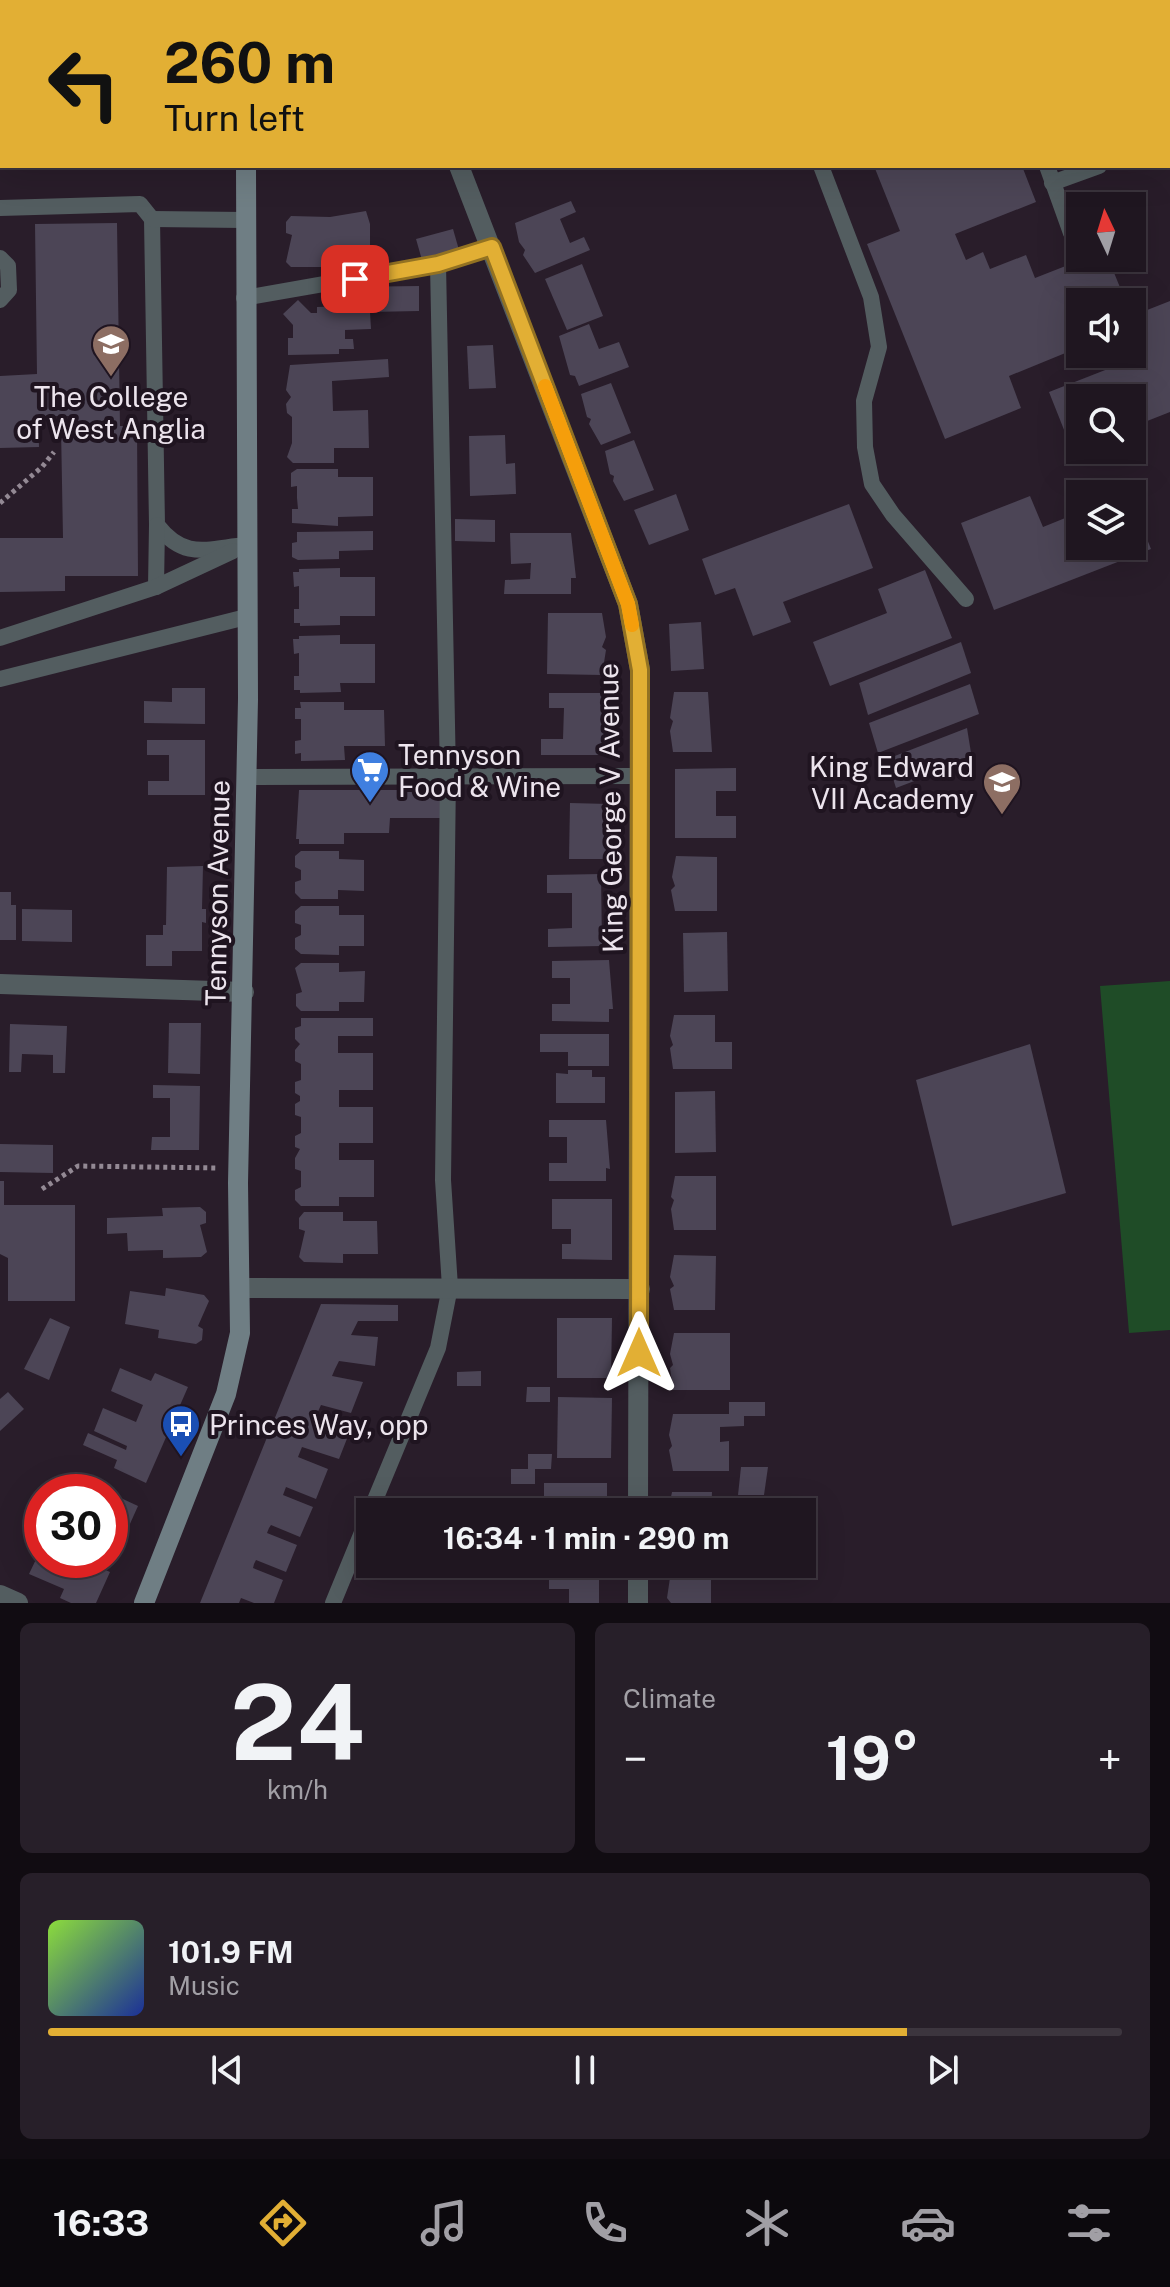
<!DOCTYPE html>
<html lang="en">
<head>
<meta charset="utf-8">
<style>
  :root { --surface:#1f1620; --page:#271f29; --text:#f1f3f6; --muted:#a19fa5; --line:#3c353e; --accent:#e2af34 }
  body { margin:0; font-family:"Public Sans",sans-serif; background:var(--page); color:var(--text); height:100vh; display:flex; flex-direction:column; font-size:30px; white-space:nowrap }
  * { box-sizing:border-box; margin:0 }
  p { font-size:26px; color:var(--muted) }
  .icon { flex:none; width:44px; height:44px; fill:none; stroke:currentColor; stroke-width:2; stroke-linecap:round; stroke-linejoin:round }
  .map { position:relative; height:1603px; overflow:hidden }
  .drawer { display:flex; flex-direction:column; gap:20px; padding:20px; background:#110c12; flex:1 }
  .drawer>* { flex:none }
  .hud { position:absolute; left:0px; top:0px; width:1170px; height:168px; box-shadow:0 8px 32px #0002,0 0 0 2px var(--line); background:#e2af34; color:#111; overflow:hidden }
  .needle { width:52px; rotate:356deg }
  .fabs { position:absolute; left:1066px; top:192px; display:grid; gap:16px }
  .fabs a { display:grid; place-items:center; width:80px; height:80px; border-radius:0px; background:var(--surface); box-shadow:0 8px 32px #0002,0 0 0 2px var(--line); font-size:40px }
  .speed { position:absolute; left:24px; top:1474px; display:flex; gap:16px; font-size:40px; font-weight:700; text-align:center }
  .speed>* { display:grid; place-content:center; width:104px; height:104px; border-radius:50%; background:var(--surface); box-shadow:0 8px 32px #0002,0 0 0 2px var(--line); line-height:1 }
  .speed .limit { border:12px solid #d22; background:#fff; color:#111 }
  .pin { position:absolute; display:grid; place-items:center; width:68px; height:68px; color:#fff; margin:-34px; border-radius:16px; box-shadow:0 4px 12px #0006 }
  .me { position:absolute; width:88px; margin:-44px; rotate:0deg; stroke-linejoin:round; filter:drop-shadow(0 0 6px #0008) }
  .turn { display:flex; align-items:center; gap:28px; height:168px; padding:0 32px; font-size:36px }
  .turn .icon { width:104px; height:104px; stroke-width:2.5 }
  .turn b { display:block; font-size:56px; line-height:68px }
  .big { font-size:60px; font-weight:700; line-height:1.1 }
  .drawer .tile { flex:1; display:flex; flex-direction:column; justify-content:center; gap:12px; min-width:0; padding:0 28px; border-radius:12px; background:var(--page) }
  .drawer .dial { align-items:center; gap:0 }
  .dial b { font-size:104px; line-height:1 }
  .song { display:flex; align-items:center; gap:24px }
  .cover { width:96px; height:96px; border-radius:12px; background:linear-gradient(135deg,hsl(90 70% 55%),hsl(230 70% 35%)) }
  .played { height:8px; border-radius:4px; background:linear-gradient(90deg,var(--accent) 80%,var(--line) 80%) }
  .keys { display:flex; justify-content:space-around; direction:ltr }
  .heat { display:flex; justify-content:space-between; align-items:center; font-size:44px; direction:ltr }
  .drawer .tiles { flex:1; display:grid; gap:20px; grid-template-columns:1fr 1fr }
  .tile:last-child { grid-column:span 2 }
  .trip { position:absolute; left:356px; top:1498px; width:460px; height:80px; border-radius:0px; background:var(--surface); box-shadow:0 8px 32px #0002,0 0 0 2px var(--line); font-weight:700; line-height:80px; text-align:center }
  .dock { display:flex; height:128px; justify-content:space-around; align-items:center; background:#0c090d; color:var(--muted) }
  .dock .icon { width:56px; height:56px }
  .dock .active { color:var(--accent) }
  .dock b { font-size:36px; color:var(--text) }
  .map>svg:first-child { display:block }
</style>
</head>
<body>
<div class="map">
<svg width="1170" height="1603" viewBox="0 0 1170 1603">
  <rect width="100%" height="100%" fill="#291d2a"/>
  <!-- green -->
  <polygon fill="#1f4c27" points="1170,981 1170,1330 1129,1333 1100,986"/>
  <!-- building -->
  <g fill="#4c4556">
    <polygon points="874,166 1022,166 1036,202 955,234 966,260 983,252 990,269 1026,255 1035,278 1086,258 1108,258 1126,302 1080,302 1080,347 1009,376 1021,408 945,439 867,244 900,231"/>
    <polygon points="571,201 576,212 560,219 570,243 584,237 590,250 535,273 523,255 525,250 519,242 515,223"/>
    <polygon points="366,211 370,224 370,258 329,258 329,267 291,267 286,262 292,235 286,233 286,222 291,216 330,217"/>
    <polygon points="117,223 120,426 137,426 138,576 65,576 65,591 0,592 0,538 63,538 61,428 73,427 72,416 38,416 39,447 0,448 0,376 37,374 35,224"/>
    <polygon points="453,229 459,250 422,260 416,239"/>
    <polygon points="582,264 603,316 567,330 545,279"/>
    <polygon points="419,286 419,311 370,312 371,329 345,330 345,339 353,339 354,349 339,349 339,354 288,355 288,338 293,338 293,325 283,314 298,300 311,313 317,313 317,307 346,306 346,287"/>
    <polygon points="1170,301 1170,412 1132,427 1132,398 1080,398 1080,447 1072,450 1049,392 1141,356 1132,333 1142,326 1137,314"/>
    <polygon points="589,324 599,349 619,342 629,367 579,386 575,376 570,375 559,336"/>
    <polygon points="493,345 496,388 469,389 467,346"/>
    <polygon points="388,359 389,377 332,381 333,411 368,410 369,448 334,448 334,463 293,463 287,457 292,443 292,417 287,413 286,404 291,397 286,390 290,365"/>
    <polygon points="611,383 631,433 601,445 589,424 591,419 587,417 581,394"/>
    <polygon points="505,435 506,464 515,463 516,494 470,496 469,436"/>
    <polygon points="634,440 654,490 624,501 613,481 614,476 610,474 605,451"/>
    <polygon points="297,469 338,469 338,477 373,477 373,516 338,517 338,526 292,523 292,509 298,509 297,498 297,486 291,487 291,473"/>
    <polygon points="676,494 689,530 649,545 634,510"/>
    <polygon points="1030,496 1043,527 1080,512 1080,546 1132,546 1132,501 1151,549 994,610 961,523"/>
    <polygon points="849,504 873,568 783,602 791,622 753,636 735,588 715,595 702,559"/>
    <polygon points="455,519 495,520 495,542 455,541"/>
    <polygon points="373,531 373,550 339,551 339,559 298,560 292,557 292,543 297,542 297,532"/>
    <polygon points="510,533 571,533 576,578 571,578 571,594 504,594 505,580 530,579 531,563 511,564"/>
    <polygon points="340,568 340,577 375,577 375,616 340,616 340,625 300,626 300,623 294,623 294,609 299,609 299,586 294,587 293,572 299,572 299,569"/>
    <polygon points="925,570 952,638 830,686 813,642 887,613 878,589"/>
    <polygon points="548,613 602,613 606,637 602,647 606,650 602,675 547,674"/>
    <polygon points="701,622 704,669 671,671 669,624"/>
    <polygon points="340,635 340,644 375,644 375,683 340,683 341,692 300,693 300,690 294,690 294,676 299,676 299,653 294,654 293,639 299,639 299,636"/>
    <polygon points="961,642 971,673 868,715 859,683"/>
    <polygon points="970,684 979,714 878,753 869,723"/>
    <polygon points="172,688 205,688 205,724 144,723 144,701 172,702"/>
    <polygon points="674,692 708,692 712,752 673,752 670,731 673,721 670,718"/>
    <polygon points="549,693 602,693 606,718 603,727 606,731 602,755 541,755 541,739 563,739 564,708 549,708"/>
    <polygon points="300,702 344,702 344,710 384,710 385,746 344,746 345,760 301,761 301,753 295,754 295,741 301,740 301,719 295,719 295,708 301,708"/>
    <polygon points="967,728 972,759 896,788 887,759"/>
    <polygon points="147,740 205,740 205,795 148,795 148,781 169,781 169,755 147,755"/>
    <polygon points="736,768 736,791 716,791 716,816 736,816 736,838 675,838 675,769"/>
    <polygon points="299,790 442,790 441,818 390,818 389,833 344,833 344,844 299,844 299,839 296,839"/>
    <polygon points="570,803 609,804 609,859 569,859"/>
    <polygon points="301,851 339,851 339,859 364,860 364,891 338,890 338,899 301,899 295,893 295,882 301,880 301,870 295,867 295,856"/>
    <polygon points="676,856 717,857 717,911 675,911 671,890 675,886 672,877"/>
    <polygon points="203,866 202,909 206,909 206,923 202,922 202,951 172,951 172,966 146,966 146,935 163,935 163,925 166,925 167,867"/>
    <polygon points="601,874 602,946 548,947 548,929 572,928 572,893 547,893 547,875"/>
    <polygon points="0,892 11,892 11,905 16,905 16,940 0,940"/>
    <polygon points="301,906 339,906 339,915 364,915 364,946 339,946 339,955 301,954 295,949 295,938 301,935 301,925 295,923 295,911"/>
    <polygon points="22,909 72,910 72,942 22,941"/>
    <polygon points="727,932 728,991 684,992 683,933"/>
    <polygon points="609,960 613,1009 609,1009 609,1022 552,1021 552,1004 570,1004 570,978 552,978 552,961"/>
    <polygon points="301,963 339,963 339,972 365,971 364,1002 339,1002 339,1011 301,1011 296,1006 296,994 302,992 295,968"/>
    <polygon points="674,1015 715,1015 715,1042 732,1042 732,1069 673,1069 670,1048 673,1045 670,1036"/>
    <polygon points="301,1018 373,1018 373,1036 338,1036 338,1053 373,1053 373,1090 339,1090 339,1107 373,1107 373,1143 339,1143 339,1160 374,1160 374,1197 339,1197 339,1206 301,1206 295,1200 295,1190 301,1187 301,1171 295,1169 295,1158 300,1149 295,1147 295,1136 301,1133 301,1117 295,1115 295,1104 300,1101 300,1096 295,1093 295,1082 301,1080 301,1064 295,1061 295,1050 300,1044 295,1039 295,1028 301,1026"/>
    <polygon points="169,1023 201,1023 200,1074 168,1073"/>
    <polygon points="10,1024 67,1026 65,1073 53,1073 53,1055 22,1054 21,1072 9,1072"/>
    <polygon points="540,1034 609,1034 609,1066 568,1066 568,1052 540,1052"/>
    <polygon points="1030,1044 1066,1193 952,1226 916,1080"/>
    <polygon points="568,1070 592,1070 592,1077 605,1077 605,1103 556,1103 556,1073 568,1074"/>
    <polygon points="153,1085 200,1086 199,1150 151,1150 152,1137 170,1137 170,1098 153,1098"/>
    <polygon points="715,1091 716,1152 675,1153 675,1092"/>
    <polygon points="549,1120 606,1120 610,1169 606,1168 606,1181 549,1181 549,1163 567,1163 567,1137 549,1137"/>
    <polygon points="0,1144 53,1145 53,1173 0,1172"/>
    <polygon points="675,1176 716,1176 716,1230 674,1230 671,1209 674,1200 671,1197"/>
    <polygon points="0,1181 4,1181 4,1205 75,1205 75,1301 8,1301 8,1258 0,1254"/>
    <polygon points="552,1199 612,1199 612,1260 562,1259 562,1244 571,1244 571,1229 552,1229"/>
    <polygon points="200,1207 206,1212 206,1223 200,1225 207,1252 201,1257 163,1258 163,1250 128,1251 127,1233 107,1234 107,1218 163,1216 162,1208"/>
    <polygon points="304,1212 343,1212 343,1221 377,1221 378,1254 343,1254 343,1263 304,1262 299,1257 305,1231 299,1229 299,1218"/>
    <polygon points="674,1255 716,1256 715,1310 674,1310 670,1289 674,1286 670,1277"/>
    <polygon points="166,1288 204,1295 209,1301 198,1326 203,1329 202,1340 196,1344 158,1338 159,1330 125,1324 130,1291 165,1296"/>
    <polygon points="321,1304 398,1305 398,1321 358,1321 351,1335 378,1337 375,1366 339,1361 335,1369 332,1376 363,1382 351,1413 321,1405 315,1418 350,1431 339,1459 302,1447 298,1457 328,1469 316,1499 286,1487 283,1495 313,1507 300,1537 271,1525 269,1528 267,1533 297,1545 286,1572 256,1560 254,1564 253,1568 283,1580 274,1603 254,1603 241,1598 239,1603 200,1603"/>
    <polygon points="50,1318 70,1327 49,1380 24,1369"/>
    <polygon points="557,1318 612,1318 611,1378 557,1378"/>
    <polygon points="674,1333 730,1333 730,1390 673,1390 670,1368 673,1365 670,1354"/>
    <polygon points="120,1368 151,1381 155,1373 188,1387 146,1483 114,1468 117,1460 83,1445 88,1433 126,1450 127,1446 94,1431 103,1408 136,1422 143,1405 111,1391"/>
    <polygon points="481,1371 481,1386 457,1386 457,1372"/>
    <polygon points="527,1387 550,1387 550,1402 526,1402"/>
    <polygon points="8,1392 24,1409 0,1431 0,1399"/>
    <polygon points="558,1397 612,1398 611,1458 557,1458"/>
    <polygon points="729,1402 765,1402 765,1416 744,1416 744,1426 720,1427 720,1442 729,1441 729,1471 673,1471 669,1450 672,1446 669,1435 673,1414 729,1414"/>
    <polygon points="528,1454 552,1454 551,1469 535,1469 535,1484 511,1484 511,1469 528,1469"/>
    <polygon points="741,1467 768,1467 764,1495 738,1495"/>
    <polygon points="56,1480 84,1492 51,1492"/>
    <rect x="544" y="1483" width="63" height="29"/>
    <polygon points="672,1492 712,1492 711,1512 668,1512"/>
    <polygon points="110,1493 138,1506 120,1546 110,1541"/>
    <polygon points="40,1551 42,1560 60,1560 72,1565 74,1560 83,1560 110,1572 96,1603 71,1603 60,1598 64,1589 29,1574"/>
    <polygon points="549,1564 599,1564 599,1603 569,1603 569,1589 549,1589"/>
    <polygon points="734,1564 758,1564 758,1577 733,1577"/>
    <polygon points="671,1571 711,1571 711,1603 671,1603 667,1598"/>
  </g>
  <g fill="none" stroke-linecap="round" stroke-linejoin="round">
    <!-- path -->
    <g stroke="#938994" stroke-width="5" stroke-dasharray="4 4" stroke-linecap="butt">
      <polyline points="0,503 42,467 54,452"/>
      <polyline points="42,1189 78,1166 218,1168"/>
    </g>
    <!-- service -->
    <g stroke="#535d60" stroke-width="16">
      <polyline points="758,0 759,2"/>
      <polyline points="996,0 996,2"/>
      <polyline points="1168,116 1170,110"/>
      <polyline points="821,166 871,297 879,347 864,401 865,447 872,484 893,515 966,599"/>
      <polyline points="1047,166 1071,233"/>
      <polyline points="1052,183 1099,166"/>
      <path d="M0 208 140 204 152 219 157 525C184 560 206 549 245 545"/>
      <polyline points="152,219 244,220"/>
      <polyline points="0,258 8,266 9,290 0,300"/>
      <polyline points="244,298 438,264 492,247"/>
      <polyline points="156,587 157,525"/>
      <polyline points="0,638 156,587 233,551"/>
      <polyline points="0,679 246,617"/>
      <polyline points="248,777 641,776"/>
      <polyline points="370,1512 438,1348 450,1287 443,1180 448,775 438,264"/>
      <polyline points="333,1603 370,1513"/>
    </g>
    <!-- minor -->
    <g stroke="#535d60" stroke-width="20">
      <polyline points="459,166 628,604 640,670 638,1512"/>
      <polyline points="0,984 244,992"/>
      <polyline points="241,1288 640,1289"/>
      <polyline points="0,1595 18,1603"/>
      <polyline points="638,1603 638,1564"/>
    </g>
    <!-- secondary -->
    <polyline stroke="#6f7e84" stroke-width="20" points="144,1603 226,1394 240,1333 238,1183 248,699 246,166"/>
    <!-- primary -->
    <g stroke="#84989f" stroke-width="20">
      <polyline points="179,0 184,2"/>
      <polyline points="456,2 460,0"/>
    </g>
  </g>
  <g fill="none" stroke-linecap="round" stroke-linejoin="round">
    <!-- route casing -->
    <g stroke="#937222" stroke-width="20">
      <polyline id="route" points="355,279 438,264 492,247 628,604 640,670 640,696 639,1353"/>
    </g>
    <!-- route -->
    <use href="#route" stroke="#e2af34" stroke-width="14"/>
    <!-- slow -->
    <polyline stroke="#f59e0b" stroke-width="14" points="545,386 628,604 632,625"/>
  </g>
  <!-- icons -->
  <defs>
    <g id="university-pin" transform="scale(2)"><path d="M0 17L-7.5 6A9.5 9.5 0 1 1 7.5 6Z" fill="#8d6e63" stroke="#1f1420"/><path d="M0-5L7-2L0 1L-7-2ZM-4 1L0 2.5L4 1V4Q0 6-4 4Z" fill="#fff"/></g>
    <g id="supermarket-pin" transform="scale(2)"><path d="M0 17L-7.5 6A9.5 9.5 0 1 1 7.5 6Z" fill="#3f7fe0" stroke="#1f1420"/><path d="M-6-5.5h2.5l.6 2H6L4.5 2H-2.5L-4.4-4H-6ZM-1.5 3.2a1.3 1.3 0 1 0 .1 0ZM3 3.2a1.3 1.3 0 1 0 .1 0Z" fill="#fff"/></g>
    <g id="school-pin" transform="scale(2)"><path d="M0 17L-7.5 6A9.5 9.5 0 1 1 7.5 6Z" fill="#8d6e63" stroke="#1f1420"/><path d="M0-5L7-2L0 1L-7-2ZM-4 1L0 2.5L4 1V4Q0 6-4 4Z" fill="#fff"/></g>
    <g id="bus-pin" transform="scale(2)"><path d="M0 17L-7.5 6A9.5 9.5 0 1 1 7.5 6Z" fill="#1a4fb4" stroke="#1f1420"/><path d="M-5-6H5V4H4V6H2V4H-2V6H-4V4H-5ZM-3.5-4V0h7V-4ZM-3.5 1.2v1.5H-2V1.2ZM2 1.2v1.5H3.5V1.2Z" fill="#fff"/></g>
  </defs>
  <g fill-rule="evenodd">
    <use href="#university-pin" x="111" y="344"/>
    <use href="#supermarket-pin" x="370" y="770"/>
    <use href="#school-pin" x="1002" y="782"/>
    <use href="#bus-pin" x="181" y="1424"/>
  </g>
  <g text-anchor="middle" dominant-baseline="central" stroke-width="8" stroke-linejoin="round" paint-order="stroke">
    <!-- poi labels -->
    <g font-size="28" fill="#ece4ed" stroke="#1f1420" text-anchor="start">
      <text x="111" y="396" text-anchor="middle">The College<tspan x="111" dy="32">of West Anglia</tspan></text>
      <text x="398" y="754">Tennyson<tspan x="398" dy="32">Food &amp; Wine</tspan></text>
      <text x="974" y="766" text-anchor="end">King Edward<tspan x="974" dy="32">VII Academy</tspan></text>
      <text x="209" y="1424">Princes Way, opp</text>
    </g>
    <!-- street labels -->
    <g font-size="28" fill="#ece4ed" stroke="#1f1420">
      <text transform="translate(610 808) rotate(-91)">King George V Avenue</text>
      <text transform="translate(217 893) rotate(-89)">Tennyson Avenue</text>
    </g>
  </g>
</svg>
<div class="fabs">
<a><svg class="needle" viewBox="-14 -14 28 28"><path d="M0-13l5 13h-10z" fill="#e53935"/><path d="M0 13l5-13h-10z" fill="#a19fa5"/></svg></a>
<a><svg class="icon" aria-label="sound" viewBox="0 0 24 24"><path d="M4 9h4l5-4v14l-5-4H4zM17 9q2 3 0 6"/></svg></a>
<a><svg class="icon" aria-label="search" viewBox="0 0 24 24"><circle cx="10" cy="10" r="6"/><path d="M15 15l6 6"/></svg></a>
<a><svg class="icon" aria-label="layers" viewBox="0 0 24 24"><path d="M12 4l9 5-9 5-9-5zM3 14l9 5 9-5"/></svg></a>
</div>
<div class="speed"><div class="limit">30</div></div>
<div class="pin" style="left:355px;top:279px;background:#d93025"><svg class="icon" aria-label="arrive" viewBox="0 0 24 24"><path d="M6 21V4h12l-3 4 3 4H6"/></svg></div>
<svg class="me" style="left:639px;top:1353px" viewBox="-20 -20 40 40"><path d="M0-17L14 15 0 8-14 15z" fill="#e2af34" stroke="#fff" stroke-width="4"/></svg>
<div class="trip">16:34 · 1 min · 290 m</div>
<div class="hud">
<div class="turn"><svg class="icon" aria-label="left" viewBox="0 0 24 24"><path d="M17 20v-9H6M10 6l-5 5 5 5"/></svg><div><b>260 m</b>Turn left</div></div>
</div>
</div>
<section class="drawer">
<div class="tiles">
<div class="tile dial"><b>24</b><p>km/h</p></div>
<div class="tile"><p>Climate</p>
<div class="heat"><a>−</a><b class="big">19°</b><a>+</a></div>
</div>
<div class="tile">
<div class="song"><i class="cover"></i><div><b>101.9 FM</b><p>Music</p></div></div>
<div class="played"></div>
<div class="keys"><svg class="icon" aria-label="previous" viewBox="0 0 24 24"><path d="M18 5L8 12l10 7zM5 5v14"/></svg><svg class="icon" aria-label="pause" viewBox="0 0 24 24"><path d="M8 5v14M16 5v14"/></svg><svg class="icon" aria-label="next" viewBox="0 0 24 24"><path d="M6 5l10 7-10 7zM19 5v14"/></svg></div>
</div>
</div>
</section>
<nav class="dock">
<b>16:33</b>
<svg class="icon active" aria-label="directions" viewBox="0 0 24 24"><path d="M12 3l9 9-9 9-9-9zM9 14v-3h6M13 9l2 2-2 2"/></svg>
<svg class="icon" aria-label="music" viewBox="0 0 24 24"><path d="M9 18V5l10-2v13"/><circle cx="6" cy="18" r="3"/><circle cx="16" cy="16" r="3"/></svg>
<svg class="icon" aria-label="phone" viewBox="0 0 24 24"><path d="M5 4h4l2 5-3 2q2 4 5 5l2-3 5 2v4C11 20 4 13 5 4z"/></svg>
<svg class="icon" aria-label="climate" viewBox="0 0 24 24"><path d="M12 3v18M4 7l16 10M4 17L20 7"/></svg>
<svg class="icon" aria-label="car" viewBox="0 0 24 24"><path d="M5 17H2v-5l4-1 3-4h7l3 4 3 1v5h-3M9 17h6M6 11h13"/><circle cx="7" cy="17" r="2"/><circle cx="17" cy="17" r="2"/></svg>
<svg class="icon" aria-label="filters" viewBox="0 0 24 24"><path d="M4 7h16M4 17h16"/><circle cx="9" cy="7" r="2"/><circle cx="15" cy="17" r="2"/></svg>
</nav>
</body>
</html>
